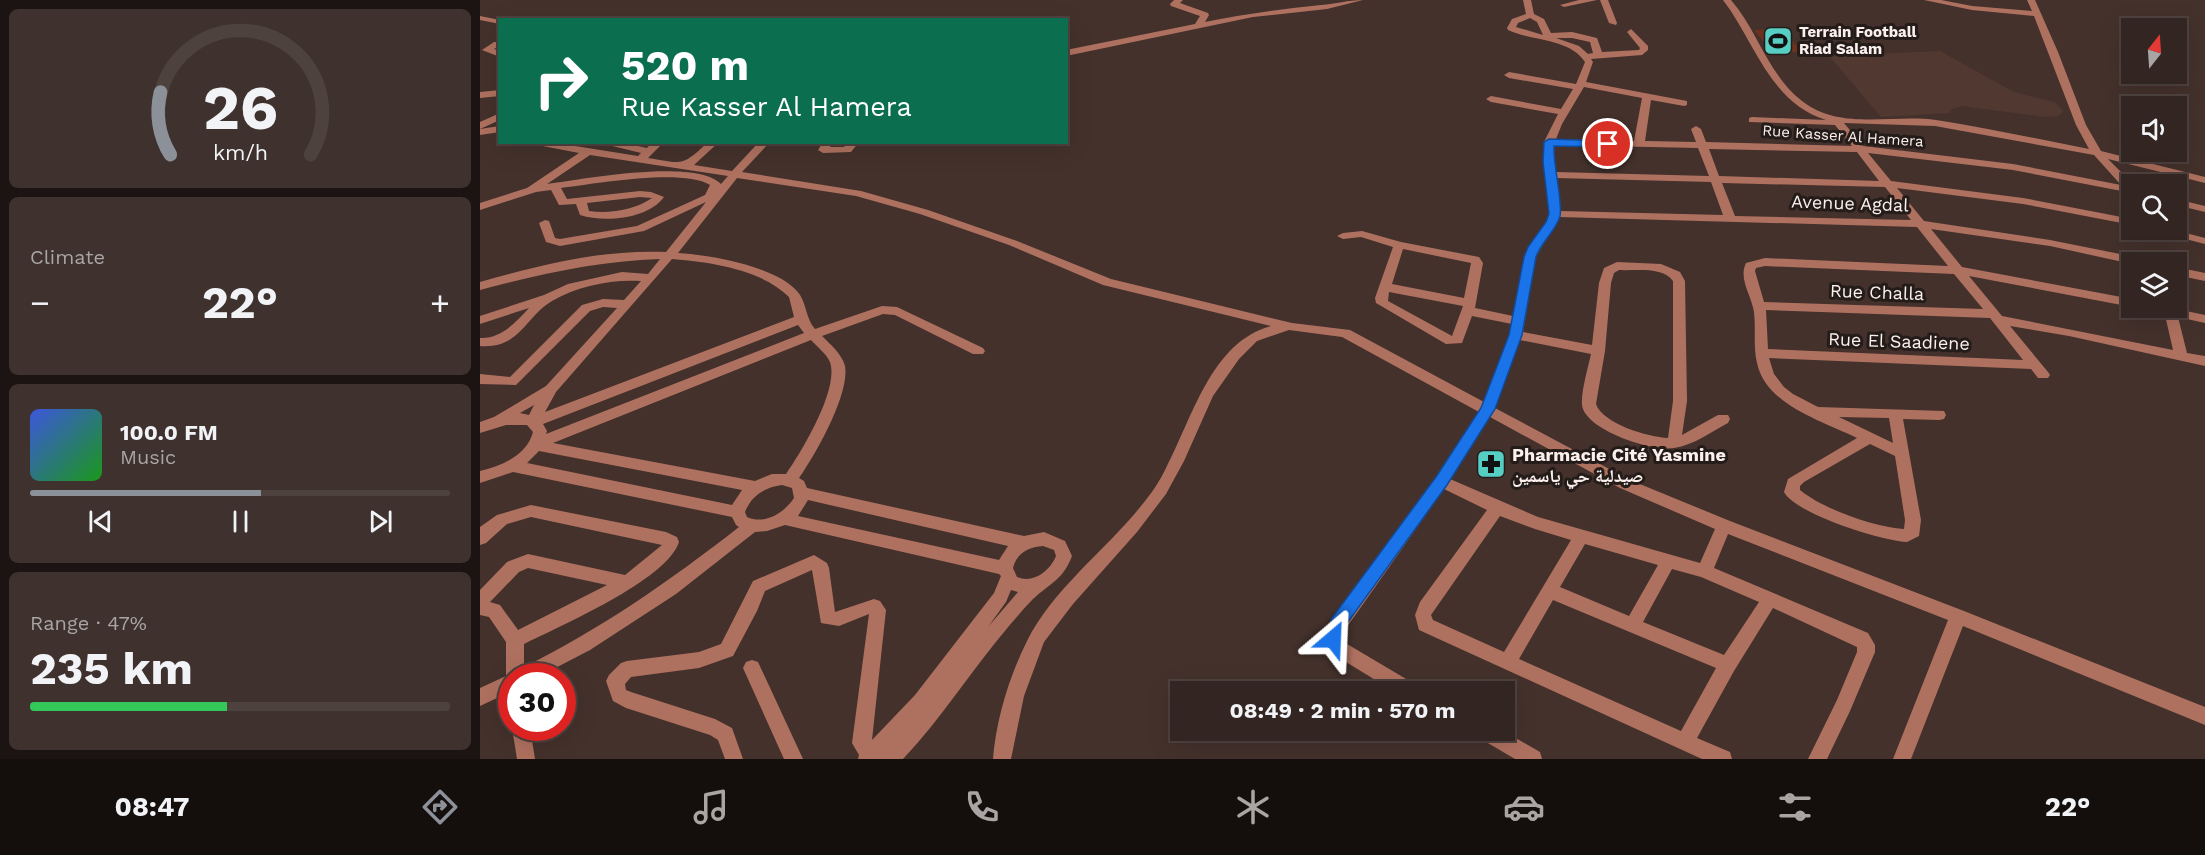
<!DOCTYPE html>
<html lang="en">
<head>
<meta charset="utf-8">
<style>
  :root { --surface:#332521; --page:#3e312e; --text:#f1f3f6; --muted:#a9a5a5; --line:#4e423f; --accent:#8c9099 }
  body { margin:0; font-family:"Work Sans","Noto Naskh Arabic",sans-serif; background:var(--page); color:var(--text); height:100vh; display:flex; flex-direction:column; font-size:22px; white-space:nowrap }
  * { box-sizing:border-box; margin:0 }
  p { font-size:20px; color:var(--muted) }
  .icon { flex:none; width:33px; height:33px; fill:none; stroke:currentColor; stroke-width:2; stroke-linecap:round; stroke-linejoin:round }
  .map { position:relative; flex:1; overflow:hidden }
  .drawer { display:flex; flex-direction:column; gap:9px; padding:9px; background:#1c1412; width:480px }
  .drawer>* { flex:none }
  .guide { position:absolute; left:18px; top:18px; width:570px; height:126px; border-radius:0px; box-shadow:0 6px 24px #0002,0 0 0 2px var(--line); background:#0b6e4f; color:#fff; overflow:hidden }
  .needle { width:39px; rotate:17deg }
  .buttons { position:absolute; left:1641px; top:18px; display:grid; gap:12px }
  .buttons a { display:grid; place-items:center; width:66px; height:66px; border-radius:0px; background:var(--surface); box-shadow:0 6px 24px #0002,0 0 0 2px var(--line); font-size:30px }
  .speed { position:absolute; left:18px; top:663px; display:flex; gap:12px; font-size:30px; font-weight:700; text-align:center }
  .speed>* { display:grid; place-content:center; width:78px; height:78px; border-radius:50%; background:var(--surface); box-shadow:0 6px 24px #0002,0 0 0 2px var(--line); line-height:1 }
  .speed .limit { border:9px solid #d22; background:#fff; color:#111 }
  .pin { position:absolute; display:grid; place-items:center; width:51px; height:51px; color:#fff; margin:-26px; border:3px solid #fff; border-radius:50%; box-shadow:0 2px 6px #0007 }
  .me { position:absolute; width:66px; margin:-33px; rotate:26deg; stroke-linejoin:round; filter:drop-shadow(0 0 4px #0008) }
  .turn { display:flex; align-items:center; gap:21px; height:126px; padding:0 24px; font-size:27px }
  .turn .icon { width:78px; height:78px; stroke-width:2.5 }
  .turn b { display:block; font-size:42px; line-height:51px }
  .big { font-size:45px; font-weight:700; line-height:1.1 }
  .drawer .tile { flex:1; display:flex; flex-direction:column; justify-content:center; gap:9px; min-width:0; padding:0 21px; border-radius:9px; background:var(--page) }
  .drawer .dial { align-items:center; gap:0 }
  .dial svg { height:156px; overflow:visible; fill:none; stroke:var(--line); stroke-width:7; stroke-linecap:round; text-anchor:middle }
  .dial text { fill:var(--text); stroke:none }
  .song { display:flex; align-items:center; gap:18px }
  .cover { width:72px; height:72px; border-radius:9px; background:linear-gradient(135deg,hsl(230 70% 55%),hsl(120 70% 35%)) }
  .played { height:6px; border-radius:3px; background:linear-gradient(90deg,var(--accent) 55%,var(--line) 55%) }
  .keys { display:flex; justify-content:space-around; direction:ltr }
  .heat { display:flex; justify-content:space-between; align-items:center; font-size:33px; direction:ltr }
  .charge { height:9px; border-radius:4px; background:linear-gradient(90deg,#34c759 47%,var(--line) 0) }
  .trip { position:absolute; left:690px; top:681px; width:345px; height:60px; border-radius:0px; background:var(--surface); box-shadow:0 6px 24px #0002,0 0 0 2px var(--line); font-weight:700; line-height:60px; text-align:center }
  .menu { display:flex; height:96px; justify-content:space-around; align-items:center; background:#140f0d; color:var(--muted) }
  .menu .icon { width:42px; height:42px }
  .menu .selected { color:var(--accent) }
  .menu b { font-size:27px; color:var(--text) }
  main { display:flex; flex:1; min-height:0 }
  .map>svg:first-child { display:block }
</style>
</head>
<body>
<main>
<section class="drawer">
<div class="tile dial"><svg viewBox="0 0 100 80">
<path d="M14 69A42 42 0 1 1 86 69"/>
<path d="M14 69A42 42 0 0 1 9 37" stroke="#8c9099"/>
<text x="50" y="56" font-size="32" font-weight="700">26</text>
<text x="50" y="72" font-size="11">km/h</text>
</svg></div>
<div class="tile"><p>Climate</p>
<div class="heat"><a>−</a><b class="big">22°</b><a>+</a></div>
</div>
<div class="tile">
<div class="song"><i class="cover"></i><div><b>100.0 FM</b><p>Music</p></div></div>
<div class="played"></div>
<div class="keys"><svg class="icon" aria-label="previous" viewBox="0 0 24 24"><path d="M18 5L8 12l10 7zM5 5v14"/></svg><svg class="icon" aria-label="pause" viewBox="0 0 24 24"><path d="M8 5v14M16 5v14"/></svg><svg class="icon" aria-label="next" viewBox="0 0 24 24"><path d="M6 5l10 7-10 7zM19 5v14"/></svg></div>
</div>
<div class="tile"><p>Range · 47%</p><b class="big">235 km</b><div class="charge"></div></div>
</section>
<div class="map">
<svg width="1725" height="759" viewBox="0 0 1725 759">
  <rect width="100%" height="100%" fill="#44312c"/>
  <!-- built -->
  <polygon fill="#513830" points="1460,51 1534,92 1574,102 1584,111 1578,116 1566,117 1481,106 1470,110 1471,113 1401,117 1349,56"/>
  <!-- green -->
  <polygon fill="#6c311f" points="1302,29 1322,52 1293,53 1274,30"/>
  <g fill="none" stroke-linecap="round" stroke-linejoin="round">
    <!-- minor -->
    <g fill="#af715f" fill-rule="evenodd">
      <path d="M694 0H703L700 3 728 13 729 15 725 22C764 14 802 9 841 5 856 4 868 0 883 0L847 9 773 17 586 56V50L715 24 720 16 691 6 690 4Z"/>
      <path d="M1043 0H1051L1054 14 1064 19 1071 33 1092 32 1117 38 1122 52 1159 50 1160 48 1147 32 1151 29 1168 46V50L1162 55 1111 59 1113 62 1106 82 1207 101V105L1204 106 1171 100 1165 141 1216 142 1211 129 1216 126 1221 129 1226 142 1372 146 1355 125 1269 122V118L1272 117 1346 120C1290 103 1275 42 1243 0H1251C1278 31 1288 75 1322 101 1360 131 1412 114 1456 120 1507 128 1558 139 1609 149L1596 125 1554 16 1492 10 1444 0H1461L1492 6 1552 11 1547 0H1555L1578 52 1606 125 1621 151 1725 177V183L1628 159 1653 184 1652 193 1533 170 1388 153 1411 181 1543 198 1652 219V225L1543 204 1417 188 1444 221 1570 240 1660 258 1666 262 1652 264 1570 246 1451 229 1482 267 1652 299V307L1489 276 1522 316 1693 350 1685 315 1669 311 1667 308H1692L1725 315V323L1698 317 1707 353 1725 356V366L1589 336 1530 326 1568 372 1570 375 1568 378H1558L1551 369 1289 358 1294 374 1304 387 1313 394 1338 407 1464 411 1466 415 1464 419 1459 420 1423 419 1441 520 1439 536 1427 542C1402 541 1316 514 1304 492L1308 479 1377 438C1342 421 1286 405 1277 363 1273 346 1276 329 1274 312 1272 296 1258 279 1266 263L1285 258 1468 266 1437 227 1079 217 1056 257 1043 332 1112 345 1119 283 1124 268 1137 262 1181 264 1200 272 1205 281 1207 401 1202 435 1238 415H1248L1250 419 1248 423C1231 432 1214 445 1194 448 1172 452 1105 430 1102 405 1101 391 1108 368 1111 354L1040 340 1015 408 1150 480 1250 521 1484 611 1725 707V725L1483 626 1431 759H1413L1468 620 1248 534 1234 568 1388 633 1395 645V652L1370 711 1347 759H1328L1357 700 1377 652V647L1293 608 1254 671 1217 738 1250 752 1252 759H1222L939 630 935 615 940 602 1007 510 964 489 862 634V641L938 686 941 692H915L848 651 844 634 852 618 956 477 999 412 862 337 809 330 777 341 759 359 733 396 704 461 686 494 657 532 593 604 564 642 544 696 531 759H513C516 720 529 677 547 641 573 589 625 551 661 506 671 494 680 481 686 468 712 419 731 342 791 326L623 285 529 245 440 214 376 196 257 178 198 253C230 255 295 266 317 291 327 302 325 318 335 329L402 306 417 307 503 348 505 351 503 354H493L415 315 403 314 342 336C350 344 362 354 365 366 370 394 335 455 319 478L324 481 327 488 544 536 564 532 585 541 592 556C583 580 570 583 553 599 545 607 537 617 529 626 492 669 462 718 423 759H378L379 755 372 743 389 614 359 626 341 623 332 570 285 591 277 611 253 656 219 668 151 677 145 684 146 690 151 692 235 719 252 728 263 759H245L238 740 230 735 146 708 133 701 126 681 129 675 141 663 147 661 219 652 241 644 273 581 334 555 347 563 349 568 355 612 394 599 400 601 406 610 392 740 435 695 514 593 521 576 519 574 305 525 287 531 275 532 196 594 110 650 60 676H32V691L0 706V688L26 676V642L9 617 0 615V590L27 562 48 554 145 575 182 545 51 517 27 524 6 543 0 545V527L17 515 51 505 186 532 197 537 199 542C187 580 80 626 44 644V667C121 629 191 580 259 527L256 525 252 517 33 472 0 483V471C22 466 47 455 53 432L47 425H26L0 433V422L14 417 66 386 137 308 123 307 110 311 36 385 0 384V374L30 377 102 305 123 299 144 300 161 281C132 279 97 286 72 301 45 317 40 349 0 346V338C21 339 35 323 49 308L0 324V316L64 295 88 284 142 272 168 274 180 259C118 261 60 274 0 290V282C60 265 123 249 186 252L226 202 164 231 80 246 66 242 59 223 65 220 69 221 75 238 80 239 157 226 225 195 230 185C202 168 115 184 81 188L87 199 160 191 171 192 184 197C168 219 125 223 100 215L96 204 79 205 71 190 56 192 0 210V203L47 188 99 153 42 142H70L158 156 161 153 116 142H139L167 148 172 142H184L168 158C202 163 201 168 228 142H239L214 165 252 171 279 142H290L262 172 381 191 448 210 537 241 631 279 812 323 870 330 1004 402 1030 335 1032 324 992 316 982 343 966 344 896 303 895 298 913 247 881 237 863 239 857 236 863 233 882 231 921 242 999 257 1003 263 995 308 1033 316 1044 257 1065 224 1069 213 1063 153 1064 142 1078 114 1011 102 1006 99 1011 96 1081 109 1093 89 1029 78 1024 75 1029 72 1096 84 1105 62C1090 38 1051 41 1028 30L1027 28 1032 19 1046 14ZM1050 18 1057 22 1063 35 1036 27 1038 23ZM1076 38H1092L1110 42 1113 53 1108 54 1099 46ZM1104 87 1162 98 1154 141 1076 139 1082 124ZM1364 123 1455 126 1614 155 1641 185 1533 164 1383 146ZM1074 145 1218 148 1229 176 1075 172ZM1229 149 1377 152 1399 181 1239 176ZM110 155 248 176 241 184C215 158 104 179 67 184ZM1076 178 1231 182 1243 215 1081 211ZM1242 183 1405 187 1431 220 1255 216ZM160 197 172 198C155 210 129 214 109 211L107 203ZM923 249 991 263 984 298 912 284ZM192 259C229 262 281 269 309 297L314 317 65 412 76 392ZM1285 266 1474 274 1503 309 1284 302 1275 271 1276 268ZM1139 270C1155 271 1183 266 1193 281V401L1188 438C1168 437 1123 424 1116 404L1125 351 1131 283 1134 273ZM909 292 983 306 972 336 908 301ZM1286 310 1510 318 1543 360 1288 349ZM318 325 324 333 66 434 67 431 63 424ZM331 340C337 347 350 356 351 366 356 394 322 451 306 474H292L275 481 73 443ZM54 405 49 415 40 413ZM1010 417 1140 488 1235 529 1220 563 1058 517 970 479ZM1359 417 1409 418 1413 443ZM1390 444 1415 456 1425 520 1424 529C1394 527 1343 509 1320 490V486L1324 482ZM59 451 262 490 252 505 47 463ZM302 485 312 488 314 498C304 513 285 525 267 517L265 512C271 496 285 487 302 485ZM328 500 528 546 519 560 318 516ZM1020 516 1055 529 1091 540 1024 652 953 620 951 615ZM1105 544 1178 565 1149 616 1080 587ZM563 546 574 550 576 556C570 571 553 584 537 577L533 568C537 553 548 547 563 546ZM48 568 127 585 38 630 20 605 10 602 39 572ZM1192 569 1221 577 1279 602 1244 655 1163 622ZM531 590 538 592 508 627 526 602ZM1073 600 1236 668 1201 731 1039 659Z"/>
      <polygon points="1099,0 1117,0 1084,7 1080,5"/>
      <polygon points="1120,0 1128,0 1137,23 1136,25 1129,23"/>
      <polygon points="0,16 20,20 20,24 0,20"/>
      <polygon points="14,42 20,42 20,46 14,49 20,51 20,57 2,50"/>
      <polygon points="20,90 20,96 0,98 0,92"/>
      <polygon points="20,113 20,120 0,129 0,122"/>
      <polygon points="20,126 20,132 0,135 0,129"/>
      <polygon points="343,142 354,142 350,147 364,147 368,142 379,142 371,152 343,153 338,150"/>
      <polygon points="1696,199 1725,206 1725,212 1696,205"/>
      <polygon points="1676,230 1694,230 1725,238 1725,244 1678,232"/>
      <polygon points="1696,267 1725,273 1725,281 1696,275"/>
      <polygon points="272,660 278,662 323,759 304,759 263,668 266,662"/>
      <polygon points="32,728 50,728 55,759 37,759"/>
      <polygon points="994,730 1022,730 1060,752 1062,759 1035,759 996,736"/>
    </g>
  </g>
  <!-- route -->
  <path fill="#1a73e8" stroke="#114b97" stroke-width="1.5" d="M1069 139 1128 141 1133 144 1128 147 1074 146C1073 164 1083 203 1080 216 1076 231 1061 242 1056 257L1042 335 1015 409 967 485 865 626 859 644 853 647 847 644 844 639 852 618 956 477 1001 408 1029 335 1044 257 1048 247 1066 222 1069 214 1063 162 1064 142Z"/>
  <!-- icons -->
  <defs>
    <g id="stadium-square" transform="scale(1.5)"><rect x="-9" y="-9" width="18" height="18" rx="4" fill="#56cec3" stroke="#241c19"/><path d="M0-5a6.5 5 0 1 0 0 10a6.5 5 0 1 0 0-10ZM-3.5-1.8h7v3.6h-7Z" fill="#111"/></g>
    <g id="pharmacy-square" transform="scale(1.5)"><rect x="-9" y="-9" width="18" height="18" rx="4" fill="#56cec3" stroke="#241c19"/><path d="M-2-6h4v4h4v4h-4v4h-4v-4h-4v-4h4Z" fill="#111"/></g>
  </defs>
  <g fill-rule="evenodd">
    <use href="#stadium-square" x="1298" y="41"/>
    <use href="#pharmacy-square" x="1011" y="464"/>
  </g>
  <g text-anchor="middle" dominant-baseline="central" stroke-width="6" stroke-linejoin="round" paint-order="stroke">
    <!-- far-poi labels -->
    <g font-size="15" font-weight="bold" fill="#fcf0ed" stroke="#241c19" text-anchor="start">
      <text x="1319" y="32">Terrain Football<tspan x="1319" dy="17">Riad Salam</tspan></text>
    </g>
    <!-- far-street labels -->
    <g font-size="15" fill="#fcf0ed" stroke="#241c19">
      <text transform="translate(1363 136) rotate(4)">Rue Kasser Al Hamera</text>
    </g>
    <!-- street labels -->
    <g font-size="18" fill="#fcf0ed" stroke="#241c19">
      <text transform="translate(1370 203) rotate(2)">Avenue Agdal</text>
      <text transform="translate(1397 292) rotate(2)">Rue Challa</text>
      <text transform="translate(1419 341) rotate(2)">Rue El Saadiene</text>
    </g>
    <!-- poi labels -->
    <g font-size="18" font-weight="bold" fill="#fcf0ed" stroke="#241c19" text-anchor="start">
      <text x="1032" y="454">Pharmacie Cité Yasmine<tspan x="1032" dy="21">صيدلية حي ياسمين</tspan></text>
    </g>
  </g>
</svg>
<div class="buttons">
<a><svg class="needle" viewBox="-14 -14 28 28"><path d="M0-13l5 13h-10z" fill="#e53935"/><path d="M0 13l5-13h-10z" fill="#a9a5a5"/></svg></a>
<a><svg class="icon" aria-label="sound" viewBox="0 0 24 24"><path d="M4 9h4l5-4v14l-5-4H4zM17 9q2 3 0 6"/></svg></a>
<a><svg class="icon" aria-label="search" viewBox="0 0 24 24"><circle cx="10" cy="10" r="6"/><path d="M15 15l6 6"/></svg></a>
<a><svg class="icon" aria-label="layers" viewBox="0 0 24 24"><path d="M12 4l9 5-9 5-9-5zM3 14l9 5 9-5"/></svg></a>
</div>
<div class="speed"><div class="limit">30</div></div>
<div class="pin" style="left:1128px;top:144px;background:#d93025"><svg class="icon" aria-label="arrive" viewBox="0 0 24 24"><path d="M6 21V4h12l-3 4 3 4H6"/></svg></div>
<svg class="me" style="left:853px;top:639px" viewBox="-20 -20 40 40"><path d="M0-17L14 15 0 8-14 15z" fill="#1a73e8" stroke="#fff" stroke-width="4"/></svg>
<div class="trip">08:49 · 2 min · 570 m</div>
<div class="guide">
<div class="turn"><svg class="icon" aria-label="right" viewBox="0 0 24 24"><path d="M7 20v-9h11M14 6l5 5-5 5"/></svg><div><b>520 m</b>Rue Kasser Al Hamera</div></div>
</div>
</div>
</main>
<nav class="menu">
<b>08:47</b>
<svg class="icon selected" aria-label="directions" viewBox="0 0 24 24"><path d="M12 3l9 9-9 9-9-9zM9 14v-3h6M13 9l2 2-2 2"/></svg>
<svg class="icon" aria-label="music" viewBox="0 0 24 24"><path d="M9 18V5l10-2v13"/><circle cx="6" cy="18" r="3"/><circle cx="16" cy="16" r="3"/></svg>
<svg class="icon" aria-label="phone" viewBox="0 0 24 24"><path d="M5 4h4l2 5-3 2q2 4 5 5l2-3 5 2v4C11 20 4 13 5 4z"/></svg>
<svg class="icon" aria-label="climate" viewBox="0 0 24 24"><path d="M12 3v18M4 7l16 10M4 17L20 7"/></svg>
<svg class="icon" aria-label="car" viewBox="0 0 24 24"><path d="M5 17H2v-5l4-1 3-4h7l3 4 3 1v5h-3M9 17h6M6 11h13"/><circle cx="7" cy="17" r="2"/><circle cx="17" cy="17" r="2"/></svg>
<svg class="icon" aria-label="filters" viewBox="0 0 24 24"><path d="M4 7h16M4 17h16"/><circle cx="9" cy="7" r="2"/><circle cx="15" cy="17" r="2"/></svg>
<b>22°</b>
</nav>
</body>
</html>
